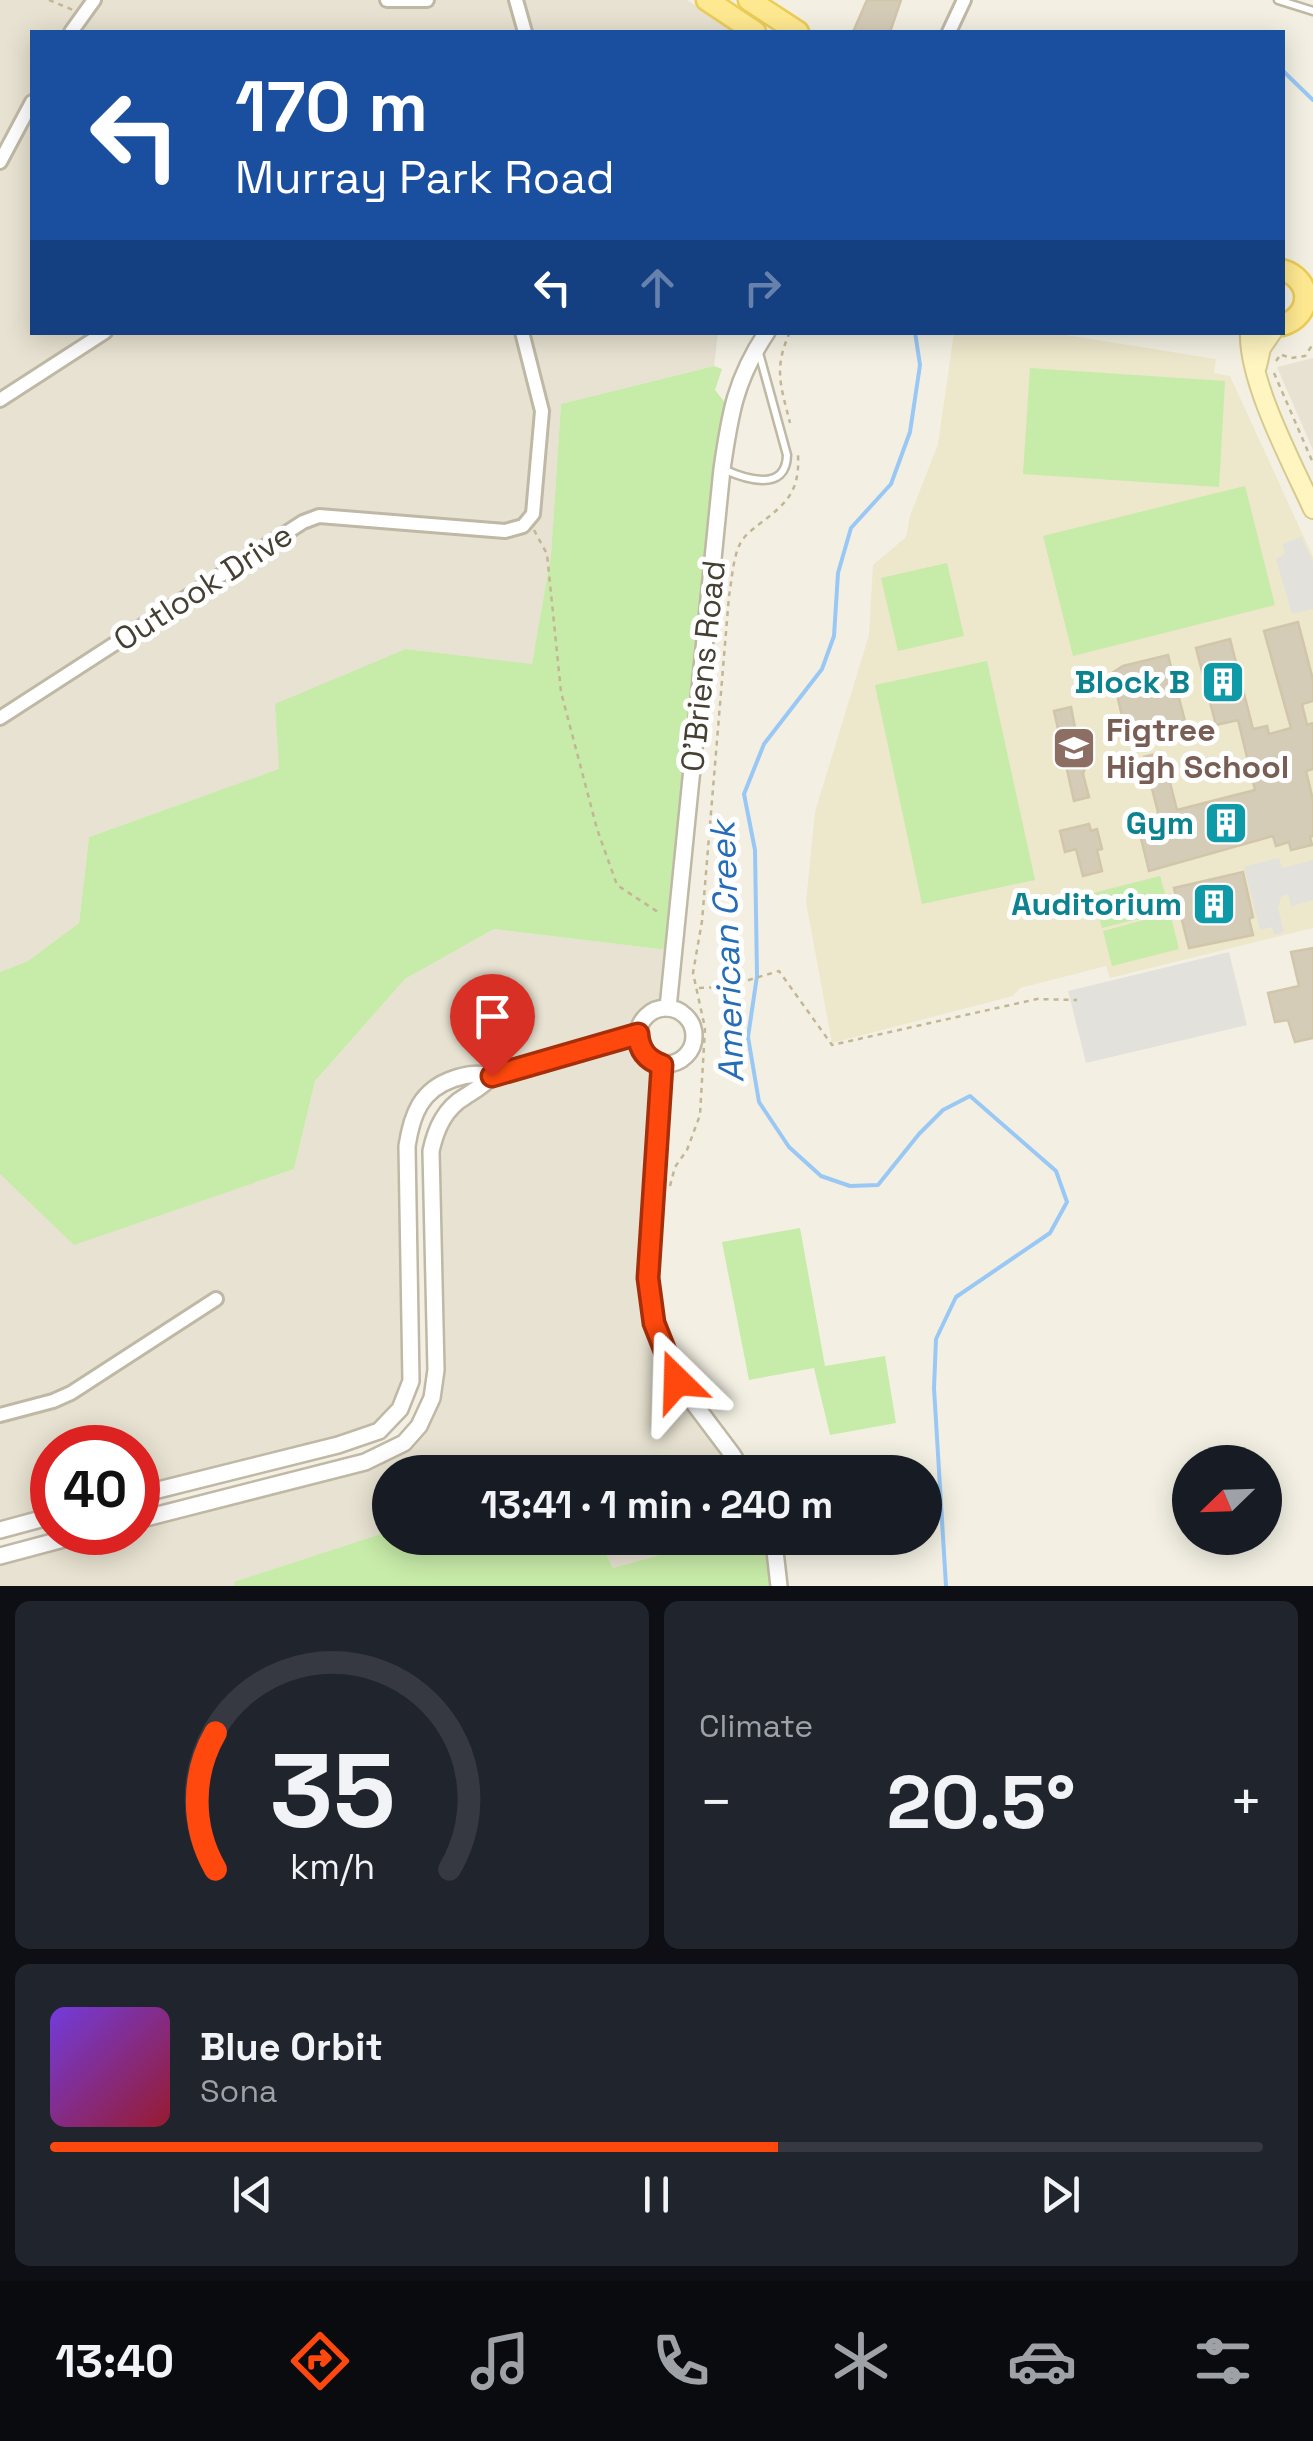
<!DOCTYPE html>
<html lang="en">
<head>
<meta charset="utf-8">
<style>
  :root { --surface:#171b24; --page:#20242c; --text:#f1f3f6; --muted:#9ea1a6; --line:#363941; --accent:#ff480e }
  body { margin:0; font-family:"Space Grotesk",sans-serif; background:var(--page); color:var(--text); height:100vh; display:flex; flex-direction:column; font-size:38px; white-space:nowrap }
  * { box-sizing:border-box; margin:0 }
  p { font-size:32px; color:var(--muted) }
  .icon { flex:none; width:55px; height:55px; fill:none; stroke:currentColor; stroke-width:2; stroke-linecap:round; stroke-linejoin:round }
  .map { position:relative; height:1586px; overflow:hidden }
  .side { display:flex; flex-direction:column; gap:15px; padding:15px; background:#0d0f14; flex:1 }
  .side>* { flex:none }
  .guide { position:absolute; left:30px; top:30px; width:1255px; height:305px; border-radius:0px; box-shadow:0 5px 25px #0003; background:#1a4fa0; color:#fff; overflow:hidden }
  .needle { width:65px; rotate:247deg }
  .controls { position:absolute; left:1172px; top:1445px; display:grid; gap:20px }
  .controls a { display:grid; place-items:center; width:110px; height:110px; border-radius:50%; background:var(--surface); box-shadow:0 5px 25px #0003; font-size:50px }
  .speed { position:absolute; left:30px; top:1425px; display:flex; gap:20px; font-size:50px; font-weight:700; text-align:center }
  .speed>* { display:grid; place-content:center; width:130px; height:130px; border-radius:50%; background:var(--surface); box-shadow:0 5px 25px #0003; line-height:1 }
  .speed .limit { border:15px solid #d22; background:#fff; color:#111 }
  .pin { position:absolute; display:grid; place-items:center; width:85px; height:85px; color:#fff; margin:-102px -42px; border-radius:50% 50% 50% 0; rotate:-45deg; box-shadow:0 0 10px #0007 }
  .pin .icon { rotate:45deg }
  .me { position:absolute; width:110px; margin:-55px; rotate:338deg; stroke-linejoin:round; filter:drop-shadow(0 0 8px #0008) }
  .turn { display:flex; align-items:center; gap:35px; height:210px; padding:0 40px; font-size:45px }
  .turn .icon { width:130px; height:130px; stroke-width:2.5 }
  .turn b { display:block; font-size:70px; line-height:85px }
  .lanes { display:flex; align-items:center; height:95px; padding:0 40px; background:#0003; justify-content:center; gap:50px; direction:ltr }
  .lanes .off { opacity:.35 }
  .big { font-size:75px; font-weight:600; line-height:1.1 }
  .side .tile { flex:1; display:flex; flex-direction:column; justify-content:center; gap:15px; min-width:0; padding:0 35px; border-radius:15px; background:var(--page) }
  .side .dial { align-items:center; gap:0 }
  .dial svg { height:260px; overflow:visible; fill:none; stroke:var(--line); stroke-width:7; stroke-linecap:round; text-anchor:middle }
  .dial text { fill:var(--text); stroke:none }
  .song { display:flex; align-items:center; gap:30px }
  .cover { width:120px; height:120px; border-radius:15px; background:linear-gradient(135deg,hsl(260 70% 55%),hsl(350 70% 35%)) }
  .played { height:10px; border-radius:5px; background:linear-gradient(90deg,var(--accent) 60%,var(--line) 60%) }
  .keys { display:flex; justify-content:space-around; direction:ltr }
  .heat { display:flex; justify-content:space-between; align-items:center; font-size:55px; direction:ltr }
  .side .tiles { flex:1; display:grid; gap:15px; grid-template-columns:1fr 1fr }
  .tile:last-child { grid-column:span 2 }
  .trip { position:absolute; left:372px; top:1455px; width:570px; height:100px; border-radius:50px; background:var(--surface); box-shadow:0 5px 25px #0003; font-weight:600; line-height:100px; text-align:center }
  .tab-bar { display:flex; height:160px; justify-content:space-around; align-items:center; background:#090b0e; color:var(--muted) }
  .tab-bar .icon { width:70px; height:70px }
  .tab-bar .active { color:var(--accent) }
  .tab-bar b { font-size:45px; color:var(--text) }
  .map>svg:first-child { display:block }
</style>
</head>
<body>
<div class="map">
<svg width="1313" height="1586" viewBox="0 0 1313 1586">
  <rect width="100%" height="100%" fill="#f3f0e3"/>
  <!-- residential -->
  <g fill="#e7e2d1">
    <polygon points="0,0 687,0 737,32 32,32 32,332 718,333 714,366 561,404 551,556 532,665 406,649 280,769 89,837 79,923 28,961 0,972"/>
    <polygon points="1313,358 1313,450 1277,367"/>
    <polygon points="494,929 675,951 672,1008 639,1034 662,1065 648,1278 665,1352 743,1472 390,1472 390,1531 235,1582 234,1586 0,1586 0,1556 90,1533 138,1532 138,1520 394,1449 432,1398 434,1135 492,1076 450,1080 414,1113 411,1381 379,1431 138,1495 138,1448 52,1448 52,1516 0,1530 0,1174 75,1244 294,1169 315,1081 405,979"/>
    <polygon points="598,1538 720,1538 613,1568"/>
  </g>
  <!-- education -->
  <polygon fill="#ede7cb" points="954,333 1053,333 1216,359 1214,373 1230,376 1313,557 1313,928 1110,978 1106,966 1020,988 1013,996 832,1043 806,902 815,812 869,635 873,565 906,537 910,516 938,444"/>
  <!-- green -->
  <g fill="#c7eba8">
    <polygon points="714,366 722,369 715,390 731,410 675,951 494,929 405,979 315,1081 294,1169 74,1245 0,1174 0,972 28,961 79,923 89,837 279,769 275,704 406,649 532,664 551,555 561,404"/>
    <polygon points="1030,368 1225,381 1219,487 1023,474"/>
    <polygon points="1245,486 1275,605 1073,656 1043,536"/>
    <polygon points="947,563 964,636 898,651 881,578"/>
    <polygon points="987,661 1035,880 922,904 875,685"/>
    <polygon points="1160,876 1170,911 1102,928 1093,893"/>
    <polygon points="1170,913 1179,949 1112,966 1103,931"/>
    <polygon points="800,1228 825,1366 885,1356 896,1423 830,1435 814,1368 749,1380 722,1242"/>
    <polygon points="390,1531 390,1538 598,1538 613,1568 720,1538 770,1538 779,1586 234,1586 234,1582"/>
  </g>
  <!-- parking -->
  <g fill="#e3e1dc">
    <polygon points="1301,537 1313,562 1313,609 1292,614 1276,559 1285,554 1283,544"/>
    <polygon points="1279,858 1282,868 1313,860 1313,900 1291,906 1288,894 1281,897 1278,908 1284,932 1274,935 1272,927 1260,930 1244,867"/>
    <polygon points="1229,952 1247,1025 1086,1063 1068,991"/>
  </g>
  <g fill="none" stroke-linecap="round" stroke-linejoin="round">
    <!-- stream -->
    <g stroke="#9ac8f5" stroke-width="4">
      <polyline points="1282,70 1313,100"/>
      <polyline points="915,332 920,365 910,432 891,484 851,528 838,573 834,636 822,669 764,744 744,794 755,850 757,976 748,1037 759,1102 789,1147 821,1176 850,1186 878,1185 919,1134 943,1110 970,1096 1056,1171 1067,1202 1050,1233 956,1297 936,1339 934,1388 946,1586"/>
    </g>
  </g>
  <!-- building -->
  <g fill="#d5ccb8" stroke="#d1c5aa" stroke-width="2.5">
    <polygon points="867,0 901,0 890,32 853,32"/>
    <polygon points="1298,622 1313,680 1313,701 1302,704 1307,725 1313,723 1313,769 1306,771 1313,800 1313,836 1310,837 1312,845 1291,850 1289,842 1276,846 1273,836 1149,871 1138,826 1160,820 1144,757 1162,752 1177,810 1255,790 1238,720 1216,725 1196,648 1230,639 1253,729 1267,726 1269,734 1291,728 1264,631"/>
    <polygon points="1168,655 1188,733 1153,741 1150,727 1126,733 1112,673 1123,666"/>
    <polygon points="1071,707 1076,733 1094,738 1083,774 1089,797 1074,801 1054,711"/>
    <polygon points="1089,824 1091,831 1097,829 1102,849 1097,850 1102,871 1083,876 1076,849 1065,852 1060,831"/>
    <polygon points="1243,872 1253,917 1249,919 1253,935 1189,948 1174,888"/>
    <polygon points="1313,948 1313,1038 1295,1042 1288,1020 1275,1022 1268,993 1299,986 1291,952"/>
  </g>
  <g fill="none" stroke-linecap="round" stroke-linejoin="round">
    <!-- service casing -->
    <g stroke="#bfb8a5" stroke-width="11">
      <g id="service">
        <polyline points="1278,0 1313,11"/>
        <path d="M723 469C745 479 786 493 787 455L759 353"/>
      </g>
    </g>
    <!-- minor casing -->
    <g stroke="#bfb8a5" stroke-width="18">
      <g id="minor">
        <polyline points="387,0 427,0"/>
        <polyline points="516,0 525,32"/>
        <polyline points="71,32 94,0"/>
        <polyline points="949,32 964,0"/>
        <polyline points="0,162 32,102"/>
        <polyline points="0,400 105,332"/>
        <polyline points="0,718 303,522 319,516 505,531 523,526 533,514 542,411 522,332"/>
        <polyline points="0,1415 53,1401 71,1393 216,1299"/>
      </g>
    </g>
    <!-- tertiary casing -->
    <g stroke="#bfb8a5" stroke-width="20">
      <g id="tertiary">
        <circle cx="666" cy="1036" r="28"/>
        <path d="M668 1008 722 469C730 414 735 380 767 332"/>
        <polyline points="662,1065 648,1278 654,1323 677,1381 732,1454 743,1472"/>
        <path d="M138 1495 338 1445 379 1431 400 1409 411 1381 407 1146C412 1114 421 1090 453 1079 468 1074 478 1073 492 1076L638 1034"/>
        <path d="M138 1520 365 1462 404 1443 419 1426 432 1398 436 1370 431 1151C436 1128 445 1108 466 1096 477 1089 484 1085 492 1076"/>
        <polyline points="0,1530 52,1516"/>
        <polyline points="770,1538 775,1551 779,1586"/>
        <polyline points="0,1556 90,1532"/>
      </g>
    </g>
    <!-- secondary casing -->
    <g stroke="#d6ca8f" stroke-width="22">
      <g id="secondary">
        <path d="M1250 332C1248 381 1292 463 1313 509"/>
        <polyline points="1257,366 1261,348 1272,332"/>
      </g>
    </g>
    <!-- primary casing -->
    <g stroke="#eccd58" stroke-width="25">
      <g id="primary">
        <polyline points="707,0 755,32"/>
        <polyline points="749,0 798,32"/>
        <path d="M1282 270C1313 279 1313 316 1282 325"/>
      </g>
    </g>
    <!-- path -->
    <g stroke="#c2b695" stroke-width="2.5" stroke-dasharray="5 5" stroke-linecap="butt">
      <polyline points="49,0 73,10"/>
      <path d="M790 332C773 369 781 386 790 423"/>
      <polyline points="1282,355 1291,358 1305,356 1313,344"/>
      <polyline points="1276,361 1281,354"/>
      <polyline points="1274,373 1313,463"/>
      <polyline points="534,530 547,554 561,692 597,829 617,885 658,912"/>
      <polyline points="699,988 725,987 779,971 832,1045 1037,999 1077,1000"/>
      <path d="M670 1186 675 1167 687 1150 700 1115 705 1028 693 973 702 921 729 596C732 579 733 556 741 542 745 535 752 530 758 525 786 504 800 492 798 455"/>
    </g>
    <!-- service -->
    <use href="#service" stroke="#fff" stroke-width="6"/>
    <!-- minor -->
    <use href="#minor" stroke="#fff" stroke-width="12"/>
    <!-- tertiary -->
    <use href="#tertiary" stroke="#fff" stroke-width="15"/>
    <!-- secondary -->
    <use href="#secondary" stroke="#fff5c1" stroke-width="18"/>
    <!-- primary -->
    <use href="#primary" stroke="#ffe990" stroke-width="20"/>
  </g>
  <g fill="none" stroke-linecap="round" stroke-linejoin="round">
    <!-- route casing -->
    <g stroke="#a62f09" stroke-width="25">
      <path id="route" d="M492 1076 638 1034C639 1050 647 1060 662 1065L648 1278 654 1323 677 1381"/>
    </g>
    <!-- route -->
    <use href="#route" stroke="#ff480e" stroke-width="18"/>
  </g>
  <!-- icons -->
  <defs>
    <g id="building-square" transform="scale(2.25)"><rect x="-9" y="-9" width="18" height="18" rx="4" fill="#0f9aa8" stroke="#fff"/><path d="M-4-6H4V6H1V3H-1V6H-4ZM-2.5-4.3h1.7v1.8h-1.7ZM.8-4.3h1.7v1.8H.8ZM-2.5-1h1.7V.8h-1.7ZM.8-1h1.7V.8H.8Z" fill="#fff"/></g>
    <g id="school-square" transform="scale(2.25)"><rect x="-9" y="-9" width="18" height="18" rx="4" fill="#8d6e63" stroke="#fff"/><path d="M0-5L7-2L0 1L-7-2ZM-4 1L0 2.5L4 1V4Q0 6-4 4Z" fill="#fff"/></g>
  </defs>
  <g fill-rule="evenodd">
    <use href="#building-square" x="1223" y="682"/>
    <use href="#school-square" x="1074" y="748"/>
    <use href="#building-square" x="1226" y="823"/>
    <use href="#building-square" x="1214" y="904"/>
  </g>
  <g text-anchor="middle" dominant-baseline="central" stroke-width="10" stroke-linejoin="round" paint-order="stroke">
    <!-- street labels -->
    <g font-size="32" fill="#454033" stroke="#fff">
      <text transform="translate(203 587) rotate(-33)">Outlook Drive</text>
      <text transform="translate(703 666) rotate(-84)">O'Briens Road</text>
    </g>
    <!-- culture labels -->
    <g font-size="32" font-weight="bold" fill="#0d838f" stroke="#fff" text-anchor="end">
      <text x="1190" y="682">Block B</text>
      <text x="1194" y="823">Gym</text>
      <text x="1182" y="904">Auditorium</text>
    </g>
    <!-- education labels -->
    <g font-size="32" font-weight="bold" fill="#785e54" stroke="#fff" text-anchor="start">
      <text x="1106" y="730">Figtree<tspan x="1106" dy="37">High School</tspan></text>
    </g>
    <!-- water labels -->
    <g font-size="35" font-style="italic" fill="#256db8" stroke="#fff">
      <text transform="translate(727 952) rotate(-92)">American Creek</text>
    </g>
  </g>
</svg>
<div class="controls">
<a><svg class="needle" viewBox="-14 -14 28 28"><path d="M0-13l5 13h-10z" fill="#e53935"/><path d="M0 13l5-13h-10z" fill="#9ea1a6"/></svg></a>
</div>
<div class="speed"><div class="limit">40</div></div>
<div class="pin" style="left:492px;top:1076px;background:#d93025"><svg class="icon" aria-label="arrive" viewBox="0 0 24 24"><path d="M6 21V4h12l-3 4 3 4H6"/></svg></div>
<svg class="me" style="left:677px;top:1381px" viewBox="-20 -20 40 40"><path d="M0-17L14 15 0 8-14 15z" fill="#ff480e" stroke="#fff" stroke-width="4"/></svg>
<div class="trip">13:41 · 1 min · 240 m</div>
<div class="guide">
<div class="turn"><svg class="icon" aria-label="left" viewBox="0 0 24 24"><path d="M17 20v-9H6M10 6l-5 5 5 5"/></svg><div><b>170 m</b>Murray Park Road</div></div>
<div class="lanes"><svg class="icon" aria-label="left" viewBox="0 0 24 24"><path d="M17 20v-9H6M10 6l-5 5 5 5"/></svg><svg class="icon off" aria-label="ahead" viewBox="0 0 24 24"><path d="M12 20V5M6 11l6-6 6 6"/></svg><svg class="icon off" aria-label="right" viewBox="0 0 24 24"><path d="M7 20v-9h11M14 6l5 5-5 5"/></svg></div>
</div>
</div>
<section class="side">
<div class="tiles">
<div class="tile dial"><svg viewBox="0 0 100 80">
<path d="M14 69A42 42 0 1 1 86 69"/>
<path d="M14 69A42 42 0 0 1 14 27" stroke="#ff480e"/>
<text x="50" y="56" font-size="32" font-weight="700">35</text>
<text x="50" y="72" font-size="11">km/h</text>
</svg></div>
<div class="tile"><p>Climate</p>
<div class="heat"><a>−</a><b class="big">20.5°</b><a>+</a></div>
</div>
<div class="tile">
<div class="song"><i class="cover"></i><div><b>Blue Orbit</b><p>Sona</p></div></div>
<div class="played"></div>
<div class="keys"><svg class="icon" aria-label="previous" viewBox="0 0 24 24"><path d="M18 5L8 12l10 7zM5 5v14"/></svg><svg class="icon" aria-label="pause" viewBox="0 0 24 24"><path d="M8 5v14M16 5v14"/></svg><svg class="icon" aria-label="next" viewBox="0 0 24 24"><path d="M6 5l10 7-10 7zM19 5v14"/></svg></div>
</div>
</div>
</section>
<nav class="tab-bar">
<b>13:40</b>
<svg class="icon active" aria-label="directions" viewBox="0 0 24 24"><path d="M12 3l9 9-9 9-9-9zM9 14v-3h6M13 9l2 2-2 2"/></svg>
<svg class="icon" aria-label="music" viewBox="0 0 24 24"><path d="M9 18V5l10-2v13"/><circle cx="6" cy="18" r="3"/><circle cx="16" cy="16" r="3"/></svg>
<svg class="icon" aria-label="phone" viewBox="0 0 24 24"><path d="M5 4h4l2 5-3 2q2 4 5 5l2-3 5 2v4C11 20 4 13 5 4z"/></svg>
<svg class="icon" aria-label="climate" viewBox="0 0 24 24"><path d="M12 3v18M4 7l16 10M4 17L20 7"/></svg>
<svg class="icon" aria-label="car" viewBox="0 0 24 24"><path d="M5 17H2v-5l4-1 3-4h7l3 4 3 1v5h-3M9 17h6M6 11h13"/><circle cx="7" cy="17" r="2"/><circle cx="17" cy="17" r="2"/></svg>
<svg class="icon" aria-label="filters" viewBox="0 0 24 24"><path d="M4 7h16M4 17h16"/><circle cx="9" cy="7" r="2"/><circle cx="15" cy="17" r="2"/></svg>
</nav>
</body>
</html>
